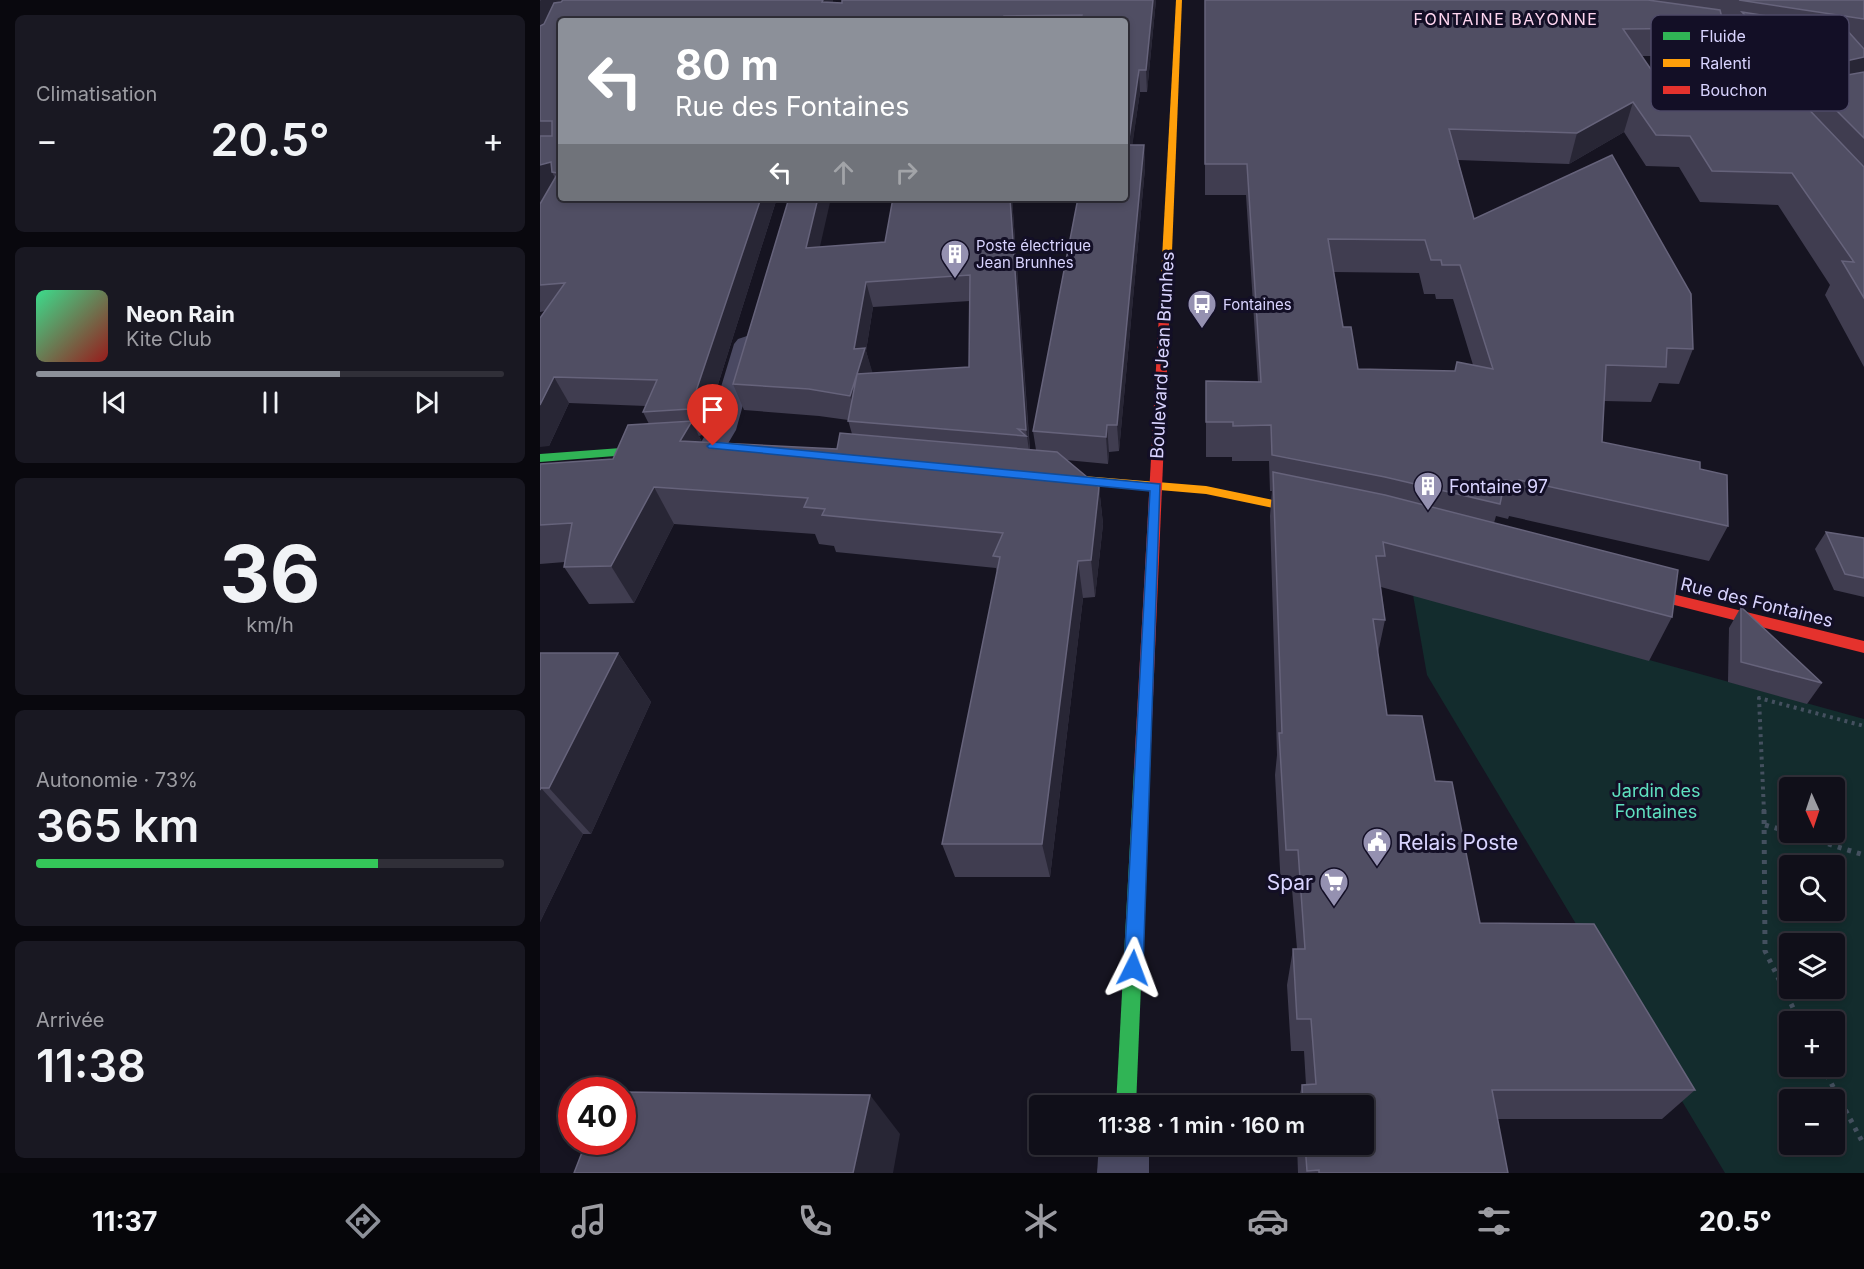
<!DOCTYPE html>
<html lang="fr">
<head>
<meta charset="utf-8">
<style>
  :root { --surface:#100f19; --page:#191822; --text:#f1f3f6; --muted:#9c9ca2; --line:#302f38; --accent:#8c9099 }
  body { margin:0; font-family:Inter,sans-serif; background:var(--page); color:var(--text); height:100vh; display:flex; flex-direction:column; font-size:22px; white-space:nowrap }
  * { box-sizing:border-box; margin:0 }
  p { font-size:20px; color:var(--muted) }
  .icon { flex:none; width:33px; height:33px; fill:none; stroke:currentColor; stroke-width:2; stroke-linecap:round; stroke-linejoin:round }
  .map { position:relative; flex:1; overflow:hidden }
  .drawer { display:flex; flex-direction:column; gap:15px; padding:15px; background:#09080e; width:540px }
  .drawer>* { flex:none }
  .banner { position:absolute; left:18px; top:18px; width:570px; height:183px; border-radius:6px; box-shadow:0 3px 9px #0003,0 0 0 2px var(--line); background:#8c9099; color:#fff; overflow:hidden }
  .needle { width:39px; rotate:177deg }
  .fabs { position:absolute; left:1239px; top:777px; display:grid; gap:12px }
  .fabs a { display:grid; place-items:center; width:66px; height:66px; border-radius:6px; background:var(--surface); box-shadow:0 3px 9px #0003,0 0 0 2px var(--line); font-size:30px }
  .speed { position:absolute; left:18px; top:1077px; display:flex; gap:12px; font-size:30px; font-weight:700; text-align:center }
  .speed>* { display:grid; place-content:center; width:78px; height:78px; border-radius:50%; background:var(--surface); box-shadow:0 3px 9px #0003,0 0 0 2px var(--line); line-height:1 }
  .speed .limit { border:9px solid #d22; background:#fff; color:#111 }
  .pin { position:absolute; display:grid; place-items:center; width:51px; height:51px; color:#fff; margin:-62px -26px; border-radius:50% 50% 50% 0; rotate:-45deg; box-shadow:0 0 6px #0007 }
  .pin .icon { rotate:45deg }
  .me { position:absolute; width:66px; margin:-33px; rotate:3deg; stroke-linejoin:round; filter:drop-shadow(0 0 4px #0008) }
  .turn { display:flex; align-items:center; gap:21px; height:126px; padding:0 18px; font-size:27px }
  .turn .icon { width:78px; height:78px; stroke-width:2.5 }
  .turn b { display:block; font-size:42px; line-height:51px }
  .lanes { display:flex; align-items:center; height:57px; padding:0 18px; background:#0003; justify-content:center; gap:30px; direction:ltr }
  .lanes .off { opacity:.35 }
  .big { font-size:45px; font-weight:600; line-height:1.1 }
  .drawer .card { flex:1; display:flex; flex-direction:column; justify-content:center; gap:9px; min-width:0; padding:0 21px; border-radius:9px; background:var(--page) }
  .drawer .dial { align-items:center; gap:0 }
  .dial b { font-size:78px; line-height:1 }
  .song { display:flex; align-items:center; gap:18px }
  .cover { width:72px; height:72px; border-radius:9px; background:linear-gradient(135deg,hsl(150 70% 55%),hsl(0 70% 35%)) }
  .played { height:6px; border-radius:3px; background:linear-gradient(90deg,var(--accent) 65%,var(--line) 65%) }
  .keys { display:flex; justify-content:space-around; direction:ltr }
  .heat { display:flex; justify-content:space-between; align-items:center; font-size:33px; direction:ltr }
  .charge { height:9px; border-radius:4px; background:linear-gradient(90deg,#34c759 73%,var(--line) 0) }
  .trip { position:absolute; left:489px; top:1095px; width:345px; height:60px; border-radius:6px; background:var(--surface); box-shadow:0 3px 9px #0003,0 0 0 2px var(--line); font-weight:600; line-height:60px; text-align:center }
  .tabs { display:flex; height:96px; justify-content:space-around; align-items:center; background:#06060a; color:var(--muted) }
  .tabs .icon { width:42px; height:42px }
  .tabs .active { color:var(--accent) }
  .tabs b { font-size:27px; color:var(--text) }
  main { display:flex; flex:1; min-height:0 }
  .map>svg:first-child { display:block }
</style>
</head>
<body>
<main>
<section class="drawer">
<div class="card"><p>Climatisation</p>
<div class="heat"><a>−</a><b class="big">20.5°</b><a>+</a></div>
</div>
<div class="card">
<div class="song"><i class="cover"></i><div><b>Neon Rain</b><p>Kite Club</p></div></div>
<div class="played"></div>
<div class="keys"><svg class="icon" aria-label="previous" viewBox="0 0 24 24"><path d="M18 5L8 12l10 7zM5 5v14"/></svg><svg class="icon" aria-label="pause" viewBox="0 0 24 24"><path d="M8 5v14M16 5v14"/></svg><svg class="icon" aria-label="next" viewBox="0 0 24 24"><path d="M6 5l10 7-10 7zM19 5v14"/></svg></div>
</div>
<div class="card dial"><b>36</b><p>km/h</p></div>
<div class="card"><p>Autonomie · 73%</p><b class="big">365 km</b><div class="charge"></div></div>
<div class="card"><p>Arrivée</p><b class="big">11:38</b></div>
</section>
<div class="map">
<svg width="1324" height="1173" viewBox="0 0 1324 1173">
  <rect width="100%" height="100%" fill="#161421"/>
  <!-- green -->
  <path fill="#132c2d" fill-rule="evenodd" d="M873 595 1324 719V1173H1185L887 675ZM1250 788H1294V832H1250ZM1250 866H1294V910H1250ZM1250 944H1294V988H1250ZM1250 1022H1294V1066H1250ZM1250 1100H1294V1144H1250Z"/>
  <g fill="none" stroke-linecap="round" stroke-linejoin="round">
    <!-- path-far1 -->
    <polyline stroke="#44505f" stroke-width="4" stroke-dasharray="3 4.5" stroke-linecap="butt" points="1224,812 1219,698 1324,726"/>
    <!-- path -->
    <g stroke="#44505f" stroke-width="5" stroke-dasharray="4 6" stroke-linecap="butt">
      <polyline points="1224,810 1225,951 1260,1022"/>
      <polyline points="1225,825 1250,832"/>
      <polyline points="1250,832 1324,855"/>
      <polyline points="1282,1066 1324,1145"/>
    </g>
    <!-- street -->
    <g fill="#4a4962" fill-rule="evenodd">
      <polygon points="1180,26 1186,28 1188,40 1223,81 1268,126 1270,130 1268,134 1254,134 1211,89 1174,44 1172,31"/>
      <polygon points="207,336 216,339 220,344 196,430 183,452 173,455 163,452 159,446 168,430 194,344 198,339"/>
      <polygon points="559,1144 609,1144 609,1173 557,1173"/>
    </g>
    <!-- fast -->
    <g fill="#30b455" fill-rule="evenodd">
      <polygon points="121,445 125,446 127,449 125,452 0,462 0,454"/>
      <polygon points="602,761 608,763 610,768 596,1106 576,1106 594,768 596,763"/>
    </g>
    <!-- slow -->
    <g fill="#ff9f0a" fill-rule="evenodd">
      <polygon points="636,0 642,0 631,277 626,280 621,277"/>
      <polygon points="507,473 666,486 776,509 782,513 776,517 666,494 503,480 501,477 503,474"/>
    </g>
    <!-- jam -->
    <g fill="#e5322d" fill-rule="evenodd">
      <polygon points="1144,24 1324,53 1324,57 1142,27"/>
      <polygon points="626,274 631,277 610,768 608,773 602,775 596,773 594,768 621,277"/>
      <polygon points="1092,584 1324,641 1324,653 1087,593 1085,589"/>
    </g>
  </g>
  <!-- wall -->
  <g fill="#403d50" fill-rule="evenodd">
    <path d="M0 0H293L292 3H302V0H616L607 92H600L592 145H604L605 168 579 451 569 452 568 464 526 460 559 487 563 524 555 597 543 598 510 877H415L402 844 457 572 456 568 296 552 294 546 279 544 275 534 134 524 94 603 49 604 24 567 25 562 0 564V464L73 459 109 424 103 412 106 406 29 403 9 446 5 311 0 312ZM21 21H585L493 431 496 450H490L472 198H353L345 242 280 247 193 384 204 410 279 416 308 420 312 434 297 449 162 442 159 436 162 435 237 198ZM430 301 429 367 332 373 326 351 333 307Z"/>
    <path d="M665 0H1324V70L1323 72H1324V367L1285 295 1290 285 1238 205 1160 202 1139 167 1106 166 1084 132 1029 164 918 160 934 219 1153 349 1139 384 1119 383 1111 402 1064 401 1062 442 1160 469 1188 526 1169 561 969 516 968 519 956 516 954 523 1132 617 1109 661 841 587 845 620 838 653 847 715 895 781 940 923 1155 1090 1122 1119H957L968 1173H758L757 1144H824V1106H757L762 1085H766L764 1051H751L747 985 753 949H757L752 889 741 888 735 775 737 755 730 516 732 491H730L729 461H692V457H666V381L718 382 706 195H665ZM1190 27 1196 28 1192 41 1242 97H1262L1260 100 1128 94 1102 56H1181L1191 28ZM794 272 879 273 884 294H895L896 299H913L933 365 915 371 818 369 803 327Z"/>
    <polygon points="1286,532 1324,538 1324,597 1294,590 1275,549"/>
    <polygon points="1201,607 1282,683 1267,704 1188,682 1189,628"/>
    <polygon points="0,653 78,653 111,702 51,834 43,834 0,922"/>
  </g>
  <!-- shaded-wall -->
  <g fill="#282635">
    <polygon points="1,0 26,0 0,31 0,1"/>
    <polygon points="283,0 293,0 288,21 282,2"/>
    <polygon points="613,0 616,0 607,92 606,70"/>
    <polygon points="1324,57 1324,70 1317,86 1271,85 1279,67"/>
    <polygon points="599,70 600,92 589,169 588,145"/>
    <polygon points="1093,102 1084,132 1029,164 1037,133"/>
    <polygon points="604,145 605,168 579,451 577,425"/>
    <polygon points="11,162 12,172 19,186 0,207 0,165"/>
    <polygon points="221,198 237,198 162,435 150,409"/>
    <polygon points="278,198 291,198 274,273 266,248"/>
    <polygon points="470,198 472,198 490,457 486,430"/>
    <polygon points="326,282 333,307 326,351 333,374 318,422 310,396 314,349"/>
    <polygon points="14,377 29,403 9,446 0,447 0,405"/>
    <polygon points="152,421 169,458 140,441"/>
    <polygon points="567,425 569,452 568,464 566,437"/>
    <polygon points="114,487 134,524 94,603 71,566"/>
    <polygon points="559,487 563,524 555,597 551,560"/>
    <polygon points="538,561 543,598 510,877 502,844"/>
    <polygon points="78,653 111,702 51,834 9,788"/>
    <polygon points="1,788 43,834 0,922 0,790"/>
    <polygon points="330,1095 360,1134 353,1173 313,1173"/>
  </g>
  <!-- building -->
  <g fill="#504e63" stroke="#66637b" stroke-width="1.5" fill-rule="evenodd">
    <polygon points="23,0 283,0 282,2 302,3 302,0 613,0 606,70 599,70 588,145 604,145 577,425 567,425 566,437 493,431 538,198 585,198 585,21 541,21 542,15 464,16 464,21 21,21 21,198 221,198 150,409 103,412 117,380 14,377 0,405 0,318 25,283 0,285 0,204 18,173 12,172 11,162 0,165 0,136 12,136 12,121 0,121 0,26 4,24 14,3 21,2"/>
    <path d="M665 0H1108L1180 10 1182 18 1191 28 1083 29 1128 94 1257 97 1324 167V298L1302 261 1314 262 1252 173 1172 171 1150 136 1116 135 1093 102 1037 133 909 129 934 219 1072 155 1151 294 1153 349 1127 348 1126 367 1066 365 1062 442 1160 462V469L1187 475 1188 526 979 480V483L965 480 960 504 845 477 732 455 731 425 693 426V422H666V381L721 382 707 164H665ZM788 239 885 240 891 260H901L902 265H920L953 369 917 362 915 371 818 369 811 327H803Z"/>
    <polygon points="1199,0 1324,0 1324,19"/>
    <polygon points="1202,12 1305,28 1324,49 1324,57 1279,67 1254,67"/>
    <polygon points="1324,72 1324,138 1268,82"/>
    <path d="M249 198H278L266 248 345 242 353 198H470L486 430 478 429 486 436 308 421 317 374 310 396 269 389 193 384ZM430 275 429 367 317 374 325 348 314 349 326 282Z"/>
    <polygon points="152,421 140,441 297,449 300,433 517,452 559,487 551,560 538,561 502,844 402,844 460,557 453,556 463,533 282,515 285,509 264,507 268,498 114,487 71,566 24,567 32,523 0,525 0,464 73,459 88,425"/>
    <polygon points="733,472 845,495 1138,570 1132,617 843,542 845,556 836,556 845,620 833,619 847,715 882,716 895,781 912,782 940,923 1054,924 1155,1090 952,1090 968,1173 779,1173 779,1170 767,1171 765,1144 824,1144 824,1106 763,1106 762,1085 776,1084 771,1019 757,1019 753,949 765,949 758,850 746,850 739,733 742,733"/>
    <polygon points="1286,532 1324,538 1324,578 1305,574"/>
    <polygon points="1201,607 1282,683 1201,662"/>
    <polygon points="0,653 78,653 9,788 1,788 0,790"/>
    <polygon points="82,1092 330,1095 313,1173 34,1173 46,1142 82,1142"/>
  </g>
  <!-- route -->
  <polygon fill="#1a73e8" stroke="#114b97" stroke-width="1.5" points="173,442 620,484 603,968 600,974 593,977 587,974 584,968 610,491 169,448 167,446"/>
  <!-- icons -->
  <defs>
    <g id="building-pin" transform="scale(1.5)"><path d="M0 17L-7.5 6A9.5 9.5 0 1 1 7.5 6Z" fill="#9591b1" stroke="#130f26"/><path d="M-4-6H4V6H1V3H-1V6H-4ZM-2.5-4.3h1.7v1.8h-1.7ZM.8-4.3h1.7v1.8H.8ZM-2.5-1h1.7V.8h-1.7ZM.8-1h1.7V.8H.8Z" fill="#fff"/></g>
    <g id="bus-pin" transform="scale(1.5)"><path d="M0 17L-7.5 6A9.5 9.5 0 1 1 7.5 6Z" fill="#9591b1" stroke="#130f26"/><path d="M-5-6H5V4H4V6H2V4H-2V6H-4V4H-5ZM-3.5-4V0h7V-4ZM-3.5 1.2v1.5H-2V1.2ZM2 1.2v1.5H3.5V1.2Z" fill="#fff"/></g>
    <g id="civic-pin" transform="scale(1.5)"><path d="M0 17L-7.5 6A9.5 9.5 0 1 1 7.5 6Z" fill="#9591b1" stroke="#130f26"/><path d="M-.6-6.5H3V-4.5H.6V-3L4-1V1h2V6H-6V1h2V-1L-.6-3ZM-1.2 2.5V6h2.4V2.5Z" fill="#fff"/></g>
    <g id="supermarket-pin" transform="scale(1.5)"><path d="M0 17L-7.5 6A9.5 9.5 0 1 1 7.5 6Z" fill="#9591b1" stroke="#130f26"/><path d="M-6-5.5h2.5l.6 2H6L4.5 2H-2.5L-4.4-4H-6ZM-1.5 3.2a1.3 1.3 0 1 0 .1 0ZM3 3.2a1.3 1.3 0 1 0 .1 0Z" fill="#fff"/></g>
  </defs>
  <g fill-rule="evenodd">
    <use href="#building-pin" x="415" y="254"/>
    <use href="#bus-pin" x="662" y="304"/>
    <use href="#building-pin" x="888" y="486"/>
    <use href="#civic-pin" x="837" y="842"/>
    <use href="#supermarket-pin" x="794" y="882"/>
  </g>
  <g text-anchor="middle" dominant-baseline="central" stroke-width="6" stroke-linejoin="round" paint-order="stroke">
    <!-- far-poi labels -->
    <g font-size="15" fill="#d9d4ff" stroke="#130f26" text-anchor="start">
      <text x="436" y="245">Poste électrique<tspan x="436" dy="17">Jean Brunhes</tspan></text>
      <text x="683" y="304">Fontaines</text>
    </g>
    <!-- far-neighbourhood labels -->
    <g font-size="16" letter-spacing="1.5" fill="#ffd6f0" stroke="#130f26">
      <text x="966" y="19">FONTAINE BAYONNE</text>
    </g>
    <!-- street labels -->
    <g font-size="18" fill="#d9d4ff" stroke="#130f26">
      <text transform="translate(622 355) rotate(-87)">Boulevard Jean Brunhes</text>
      <text transform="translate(1217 602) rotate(14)">Rue des Fontaines</text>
    </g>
    <!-- poi labels -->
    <g font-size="18" fill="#d9d4ff" stroke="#130f26" text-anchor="start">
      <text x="909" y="486">Fontaine 97</text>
    </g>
    <!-- park labels -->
    <g font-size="18" fill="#5fe0c0" stroke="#130f26">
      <text x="1116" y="790">Jardin des<tspan x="1116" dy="21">Fontaines</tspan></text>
    </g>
    <!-- near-poi labels -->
    <g font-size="21" fill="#d9d4ff" stroke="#130f26" text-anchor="start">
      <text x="858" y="842">Relais Poste</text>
      <text x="773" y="882" text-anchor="end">Spar</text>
    </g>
  </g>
  <!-- legend -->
  <rect x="1111" y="15" width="198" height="96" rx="9" fill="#130f26" stroke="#4e4a67" stroke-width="1.5"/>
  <rect x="1123" y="32" width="27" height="8" fill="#30b455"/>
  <rect x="1123" y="59" width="27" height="8" fill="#ff9f0a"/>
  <rect x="1123" y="86" width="27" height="8" fill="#e5322d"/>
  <g font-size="16" fill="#d9d4ff">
    <text x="1160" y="42">Fluide</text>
    <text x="1160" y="69">Ralenti</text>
    <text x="1160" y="96">Bouchon</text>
  </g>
</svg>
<div class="fabs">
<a><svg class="needle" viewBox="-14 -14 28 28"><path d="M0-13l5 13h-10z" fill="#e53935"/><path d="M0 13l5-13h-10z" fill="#9c9ca2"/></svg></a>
<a><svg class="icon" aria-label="search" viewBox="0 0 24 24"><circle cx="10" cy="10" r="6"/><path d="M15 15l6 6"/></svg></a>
<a><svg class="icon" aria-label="layers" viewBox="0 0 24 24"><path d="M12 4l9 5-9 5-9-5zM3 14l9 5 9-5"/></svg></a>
<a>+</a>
<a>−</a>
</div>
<div class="speed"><div class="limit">40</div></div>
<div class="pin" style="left:173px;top:446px;background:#d93025"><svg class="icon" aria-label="arrive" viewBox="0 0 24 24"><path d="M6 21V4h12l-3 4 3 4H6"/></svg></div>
<svg class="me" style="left:593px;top:968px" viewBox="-20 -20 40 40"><path d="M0-17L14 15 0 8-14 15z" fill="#1a73e8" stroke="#fff" stroke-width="4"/></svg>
<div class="trip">11:38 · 1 min · 160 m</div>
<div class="banner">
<div class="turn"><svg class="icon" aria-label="left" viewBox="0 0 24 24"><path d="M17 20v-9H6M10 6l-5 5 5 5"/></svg><div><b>80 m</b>Rue des Fontaines</div></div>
<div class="lanes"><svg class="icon" aria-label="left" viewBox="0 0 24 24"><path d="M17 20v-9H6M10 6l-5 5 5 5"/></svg><svg class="icon off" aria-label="ahead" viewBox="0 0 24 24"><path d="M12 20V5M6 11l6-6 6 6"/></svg><svg class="icon off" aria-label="right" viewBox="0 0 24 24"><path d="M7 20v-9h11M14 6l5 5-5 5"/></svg></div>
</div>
</div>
</main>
<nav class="tabs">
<b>11:37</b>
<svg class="icon active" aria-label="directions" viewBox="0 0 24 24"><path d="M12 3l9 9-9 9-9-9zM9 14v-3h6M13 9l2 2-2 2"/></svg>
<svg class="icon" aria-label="music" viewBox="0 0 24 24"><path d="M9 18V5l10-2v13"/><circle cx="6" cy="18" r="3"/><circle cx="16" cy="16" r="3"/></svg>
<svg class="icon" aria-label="phone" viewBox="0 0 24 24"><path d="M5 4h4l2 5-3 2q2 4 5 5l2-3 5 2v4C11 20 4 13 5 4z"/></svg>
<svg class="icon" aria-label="climate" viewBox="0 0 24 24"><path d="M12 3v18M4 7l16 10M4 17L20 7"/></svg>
<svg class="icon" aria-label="car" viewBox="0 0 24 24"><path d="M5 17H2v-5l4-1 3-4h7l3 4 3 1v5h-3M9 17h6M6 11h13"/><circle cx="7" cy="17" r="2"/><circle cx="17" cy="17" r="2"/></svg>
<svg class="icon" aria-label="filters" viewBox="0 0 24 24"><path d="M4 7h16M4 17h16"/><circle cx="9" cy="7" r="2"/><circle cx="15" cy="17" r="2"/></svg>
<b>20.5°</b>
</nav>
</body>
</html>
